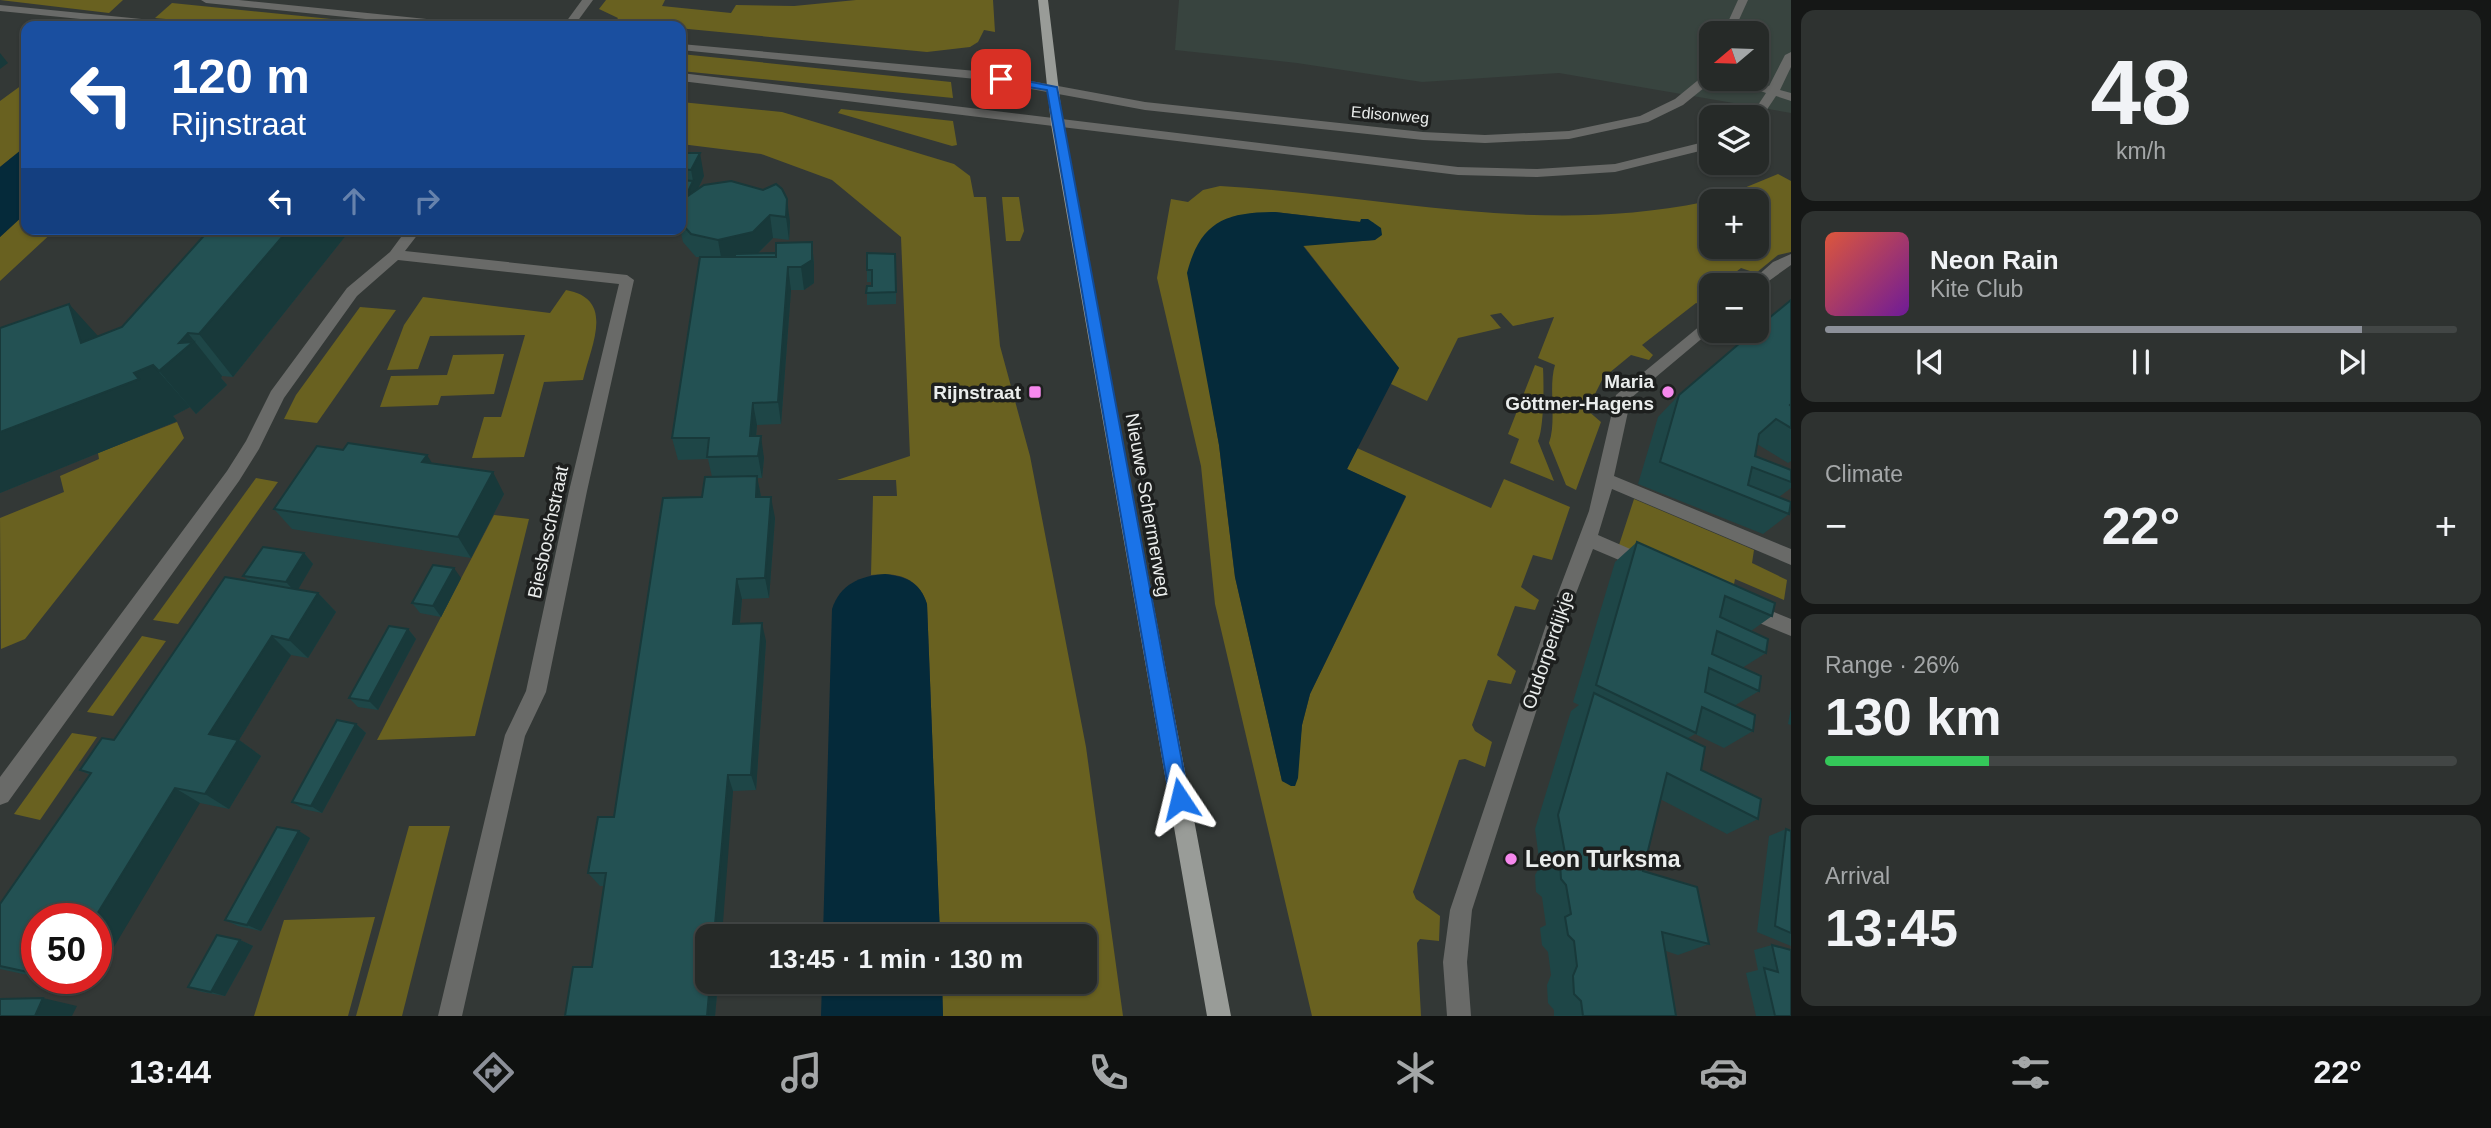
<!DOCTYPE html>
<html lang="en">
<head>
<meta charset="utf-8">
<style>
  :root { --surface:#262a28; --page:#2e3230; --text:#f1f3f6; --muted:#a4a7a8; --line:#424645; --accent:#8c9099 }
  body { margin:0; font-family:Arial,sans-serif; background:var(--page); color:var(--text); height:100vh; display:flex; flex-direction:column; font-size:26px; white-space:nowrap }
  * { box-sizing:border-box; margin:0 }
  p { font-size:23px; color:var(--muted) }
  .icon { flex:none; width:38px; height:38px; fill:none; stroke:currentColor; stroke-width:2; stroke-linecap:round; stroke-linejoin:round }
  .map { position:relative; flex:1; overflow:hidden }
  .details { display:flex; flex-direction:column; gap:10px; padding:10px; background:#151716; width:700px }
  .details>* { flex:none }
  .banner { position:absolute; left:21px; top:21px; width:665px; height:214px; border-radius:14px; box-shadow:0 2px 5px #0004,0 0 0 2px var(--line); background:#1a4fa0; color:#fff; overflow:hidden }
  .needle { width:46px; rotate:251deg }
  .buttons { position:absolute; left:1699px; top:21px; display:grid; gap:14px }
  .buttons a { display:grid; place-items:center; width:70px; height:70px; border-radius:14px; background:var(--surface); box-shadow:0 2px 5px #0004,0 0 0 2px var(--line); font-size:35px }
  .speed { position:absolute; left:21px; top:903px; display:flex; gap:14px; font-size:35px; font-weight:700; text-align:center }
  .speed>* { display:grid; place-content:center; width:91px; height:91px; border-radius:50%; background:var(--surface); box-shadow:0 2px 5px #0004,0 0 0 2px var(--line); line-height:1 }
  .speed .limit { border:10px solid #d22; background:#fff; color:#111 }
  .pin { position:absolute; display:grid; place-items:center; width:60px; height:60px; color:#fff; margin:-30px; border-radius:14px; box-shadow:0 4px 10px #0006 }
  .me { position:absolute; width:77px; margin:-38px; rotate:350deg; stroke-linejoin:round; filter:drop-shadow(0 0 5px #0008) }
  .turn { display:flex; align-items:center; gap:24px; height:147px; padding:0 35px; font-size:32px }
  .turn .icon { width:91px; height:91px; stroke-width:2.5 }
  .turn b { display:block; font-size:49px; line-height:60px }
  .lanes { display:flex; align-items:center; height:66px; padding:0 35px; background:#0003; justify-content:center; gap:35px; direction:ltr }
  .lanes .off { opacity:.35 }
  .big { font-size:52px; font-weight:600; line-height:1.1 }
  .details .widget { flex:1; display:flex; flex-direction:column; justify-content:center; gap:10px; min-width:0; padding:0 24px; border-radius:14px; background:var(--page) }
  .details .dial { align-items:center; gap:0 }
  .dial b { font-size:91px; line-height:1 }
  .song { display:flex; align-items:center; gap:21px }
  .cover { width:84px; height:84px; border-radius:10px; background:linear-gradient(135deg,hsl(10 70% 55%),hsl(280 70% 35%)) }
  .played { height:7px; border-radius:4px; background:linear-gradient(90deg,var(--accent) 85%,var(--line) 85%) }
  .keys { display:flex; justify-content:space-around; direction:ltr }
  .heat { display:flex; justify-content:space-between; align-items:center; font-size:38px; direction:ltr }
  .charge { height:10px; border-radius:5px; background:linear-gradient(90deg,#34c759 26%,var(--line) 0) }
  .trip { position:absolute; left:695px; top:924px; width:402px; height:70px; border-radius:14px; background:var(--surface); box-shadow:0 2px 5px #0004,0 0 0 2px var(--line); font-weight:600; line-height:70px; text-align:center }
  .tab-bar { display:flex; height:112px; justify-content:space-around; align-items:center; background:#0f1110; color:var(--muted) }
  .tab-bar .icon { width:49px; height:49px }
  .tab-bar .active { color:var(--accent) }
  .tab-bar b { font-size:32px; color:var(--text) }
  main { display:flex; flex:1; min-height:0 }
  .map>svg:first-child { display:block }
</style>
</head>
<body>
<main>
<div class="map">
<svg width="1791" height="1016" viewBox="0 0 1791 1016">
  <rect width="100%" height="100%" fill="#333836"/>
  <!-- built -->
  <path fill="#38443f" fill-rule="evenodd" d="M1179 0H1791V113L1559 73 1422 82 1297 63 1175 50ZM1712 33H1757V79H1712Z"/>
  <!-- green -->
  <g fill="#696120">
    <polygon points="0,0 123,0 109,13"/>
    <polygon points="606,0 665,0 662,6 731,13 736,5 794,6 856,0 993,0 995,32 984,30 978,42 970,47 927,52 615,22 618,18 599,9"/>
    <polygon points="172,3 401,26 240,26 155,18"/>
    <polygon points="681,54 951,82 953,98 681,71"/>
    <polygon points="26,82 26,146 0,167 0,101"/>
    <path d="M681 102 782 112 954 164 970 176 974 197H986L1000 346 1030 456 1086 747 1123 1016H943L942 982H1085V936H940L927 604C918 577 898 572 871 575L873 496H897L896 480H837L910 456 901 237 832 180 761 154 681 144Z"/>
    <polygon points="841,109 953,121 957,145 952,146 838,113"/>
    <path d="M1778 174 1791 181V252L1778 255 1756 273 1741 268 1722 283 1723 285H1712L1711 308 1696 303 1642 345 1653 355 1649 360 1631 355 1603 378 1587 410 1601 422 1576 490 1566 485 1549 443C1557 421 1548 387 1555 365L1538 358 1554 317 1513 326 1501 313 1490 315 1501 328 1458 338 1427 401 1391 384 1399 368 1303 245 1375 240 1374 223 1362 219 1361 222 1275 212 1231 217 1205 364 1219 445 1235 577 1282 781 1295 786 1302 725 1310 694 1406 497 1347 469 1357 448 1491 508 1504 479 1570 507 1552 560 1533 555 1521 587 1539 600 1535 610 1515 606 1497 655 1516 671 1511 684 1488 680 1472 725 1475 731 1492 742 1485 767 1465 759 1459 760 1413 892 1416 899 1440 916 1439 941 1420 939 1417 943 1421 1016H1312L1215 604 1201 466 1157 278 1171 199 1188 202 1203 190 1220 186C1386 196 1537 236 1704 202L1711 208 1712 247H1757V201L1715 200Z"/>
    <polygon points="1002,197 1019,197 1024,231 1020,241 1006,241"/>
    <polygon points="26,213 26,229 56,229 0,281 0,237"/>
    <path d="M566 290C616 299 591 345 583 380L544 382 524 457 472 458 484 417H501L525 335 430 336 418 369 387 370 404 325 423 297 550 313Z"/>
    <polygon points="360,307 396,310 317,423 284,419 296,395"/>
    <polygon points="504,354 494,394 441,396 438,405 380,407 391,376 447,375 453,355"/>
    <path d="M1535 365 1543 368C1544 384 1544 428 1538 441L1554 481 1510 463 1519 439 1508 434Z"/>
    <polygon points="177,422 184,438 25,639 1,649 0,518 64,492 60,476 99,459 98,453"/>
    <polygon points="256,478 278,482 178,624 153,620"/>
    <polygon points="1634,499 1754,550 1752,563 1787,580 1784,600 1735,579 1732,595 1619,545"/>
    <polygon points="494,515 529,519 475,736 377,740"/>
    <polygon points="142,636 166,641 113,716 87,712"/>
    <polygon points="72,733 97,737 40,820 14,814"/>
    <polygon points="409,826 450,826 402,1016 356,1016"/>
    <polygon points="375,917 348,1016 254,1016 284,920"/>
  </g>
  <!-- water -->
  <g fill="#052a3a">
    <polygon points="26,146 26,213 0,237 0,167"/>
    <path d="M1275 212 1360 222 1361 219H1368L1381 228 1382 235 1375 240 1303 246 1399 368 1347 469 1406 496 1310 694 1302 725 1298 778 1295 786H1291L1282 781 1235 577 1219 445 1187 273C1200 223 1224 212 1275 212Z"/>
    <path d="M885 574C907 577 920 582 927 604L940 936H823L832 609C840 584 860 576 885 574Z"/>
    <polygon points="822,982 942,982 943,1016 821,1016"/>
  </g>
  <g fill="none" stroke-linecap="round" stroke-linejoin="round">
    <!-- minor -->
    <g fill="#696a68" fill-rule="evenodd">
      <polygon points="201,0 239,0 466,23 472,26 435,26 206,3"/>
      <polygon points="582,0 593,0 574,26 563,26"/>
      <polygon points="1738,0 1748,0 1733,33 1723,33"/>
      <polygon points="0,5 182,23 188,26 151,26 0,11"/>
      <polygon points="681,44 976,71 1145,102 1423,132 1485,135 1569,131 1640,116 1675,99 1708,72 1712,72 1712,79 1715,79 1683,105 1648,122 1569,139 1485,143 1423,140 1145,110 976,79 681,50"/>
      <polygon points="1791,52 1791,67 1780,90 1791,93 1791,101 1776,96 1760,120 1750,117 1766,93 1727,79 1745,79 1769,86 1785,55"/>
      <polygon points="681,73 1458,167 1537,169 1615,164 1712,140 1712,148 1615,172 1537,177 1458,175 681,81"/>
      <polygon points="407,229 422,229 405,251 627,275 634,280 587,491 546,692 525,736 462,1016 438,1016 505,735 526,691 569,491 619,284 398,260 357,296 284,398 259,449 239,481 8,802 0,805 0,777 227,471 246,441 271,391 347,288 390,252"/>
      <polygon points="1791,254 1791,265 1759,288 1757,285 1747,285 1773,262"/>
      <polygon points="1712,316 1712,330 1631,398 1614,476 1791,549 1791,565 1612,489 1598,535 1651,558 1654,563 1651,568 1645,571 1593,549 1565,622 1472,910 1467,962 1471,1016 1447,1016 1443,962 1450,910 1547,622 1589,511 1616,395"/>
      <polygon points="1747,601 1791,619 1791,636 1740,615 1738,609 1740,603"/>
    </g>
    <!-- major -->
    <polygon fill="#999c98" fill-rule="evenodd" points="1038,0 1048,0 1063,124 1231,1016 1207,1016 1051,124"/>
  </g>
  <!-- wall -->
  <g fill="#1e4647">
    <polygon points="681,153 704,176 698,189 763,190 776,184 790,222 789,240 773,238 757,254 776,253 812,242 814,265 814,283 804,290 791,290 781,424 757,425 756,436 764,458 762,478 757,478 761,497 775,518 769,598 742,599 740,623 766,641 756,790 733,791 707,982 718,982 715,1016 592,967 604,886 600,886 588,873 614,817 702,497 712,477 708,459 678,460 672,438 700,257 696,257 683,242 680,229"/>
    <polygon points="210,229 351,229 233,377 222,376 221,378 227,385 196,414 190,407 173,416 177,421 0,493 0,328 98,336 122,327"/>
    <polygon points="615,229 658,229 656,234"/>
    <polygon points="867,253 896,292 896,304 867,305 867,286 872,286 872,282 867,282"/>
    <polygon points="1791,300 1791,461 1788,463 1757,444 1755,456 1791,470 1791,488 1779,497 1789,514 1763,534 1638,484 1658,417 1679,395"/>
    <polygon points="432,463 504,494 471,558 292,529 274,509"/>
    <polygon points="1637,542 1772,616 1751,631 1766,653 1742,668 1759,691 1734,706 1753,731 1724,748 1695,734 1688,738 1701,770 1758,819 1727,834 1660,799 1643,871 1709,944 1678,955 1666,951 1676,1016 1554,1016 1554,1010 1548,1003 1547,985 1551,975 1548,952 1542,945 1540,928 1546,925 1542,897 1536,892 1535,875 1540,866 1535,829 1571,711 1579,705 1573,702 1615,562"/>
    <polygon points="304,553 313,564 298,589 318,593 336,612 308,658 291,655 239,740 261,756 229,809 200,803 37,919 37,977 0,969 0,904 90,775 80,770 114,740 249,581 243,576"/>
    <polygon points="461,578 441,617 420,613 412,603"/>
    <polygon points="408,629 416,639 378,710 358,707 349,698"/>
    <polygon points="1791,708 1791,725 1788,724"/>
    <polygon points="356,724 366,733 322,813 303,809 292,802"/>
    <polygon points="1786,829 1791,831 1791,946 1757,932 1769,836"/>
    <polygon points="310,838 261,931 238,926 225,920"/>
    <polygon points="240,940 253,946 225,996 202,992 188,987"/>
    <polygon points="1772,945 1791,1016 1756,1016 1746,973 1758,970 1754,950"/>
    <polygon points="45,978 96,978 90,988"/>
  </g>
  <!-- shaded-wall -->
  <g fill="#18393a">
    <polygon points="0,53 8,63 0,69"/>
    <polygon points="700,153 704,176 684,218 681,205 693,181 691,170"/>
    <polygon points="787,199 790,222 789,240 786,217"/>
    <polygon points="770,215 773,238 756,255 722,263 718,240"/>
    <polygon points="289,229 351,229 233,377 199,334"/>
    <polygon points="812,242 814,265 814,283 804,290 801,267"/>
    <polygon points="788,267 791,290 781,424 778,402"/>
    <polygon points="69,304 108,347 81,343"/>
    <polygon points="188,333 222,376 221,378 227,385 196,414 159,371 179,343"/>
    <polygon points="153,365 190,407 173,416 177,421 0,493 0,432"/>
    <polygon points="753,403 757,425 754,458 750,436"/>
    <polygon points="761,436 764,458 762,478 758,456"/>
    <polygon points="427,455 440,476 422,462"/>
    <polygon points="493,472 504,494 471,558 458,537"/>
    <polygon points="757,476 761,497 756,497"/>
    <polygon points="771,497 775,518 769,598 765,578"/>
    <polygon points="304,553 313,564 296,593 286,582"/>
    <polygon points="454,568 461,578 441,617 433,606"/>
    <polygon points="737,579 742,599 738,642 733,624"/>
    <polygon points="318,593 336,612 308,658 289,640"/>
    <polygon points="762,623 766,641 756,790 751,775"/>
    <polygon points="408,629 416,639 378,710 369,701"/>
    <polygon points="272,636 291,655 239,740 261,756 229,809 205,794 209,734"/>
    <polygon points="356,724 366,733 322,813 311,806"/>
    <polygon points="728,775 733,791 722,936 714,936"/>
    <polygon points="175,788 200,803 96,977 96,919 94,919"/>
    <polygon points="299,831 310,838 261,931 247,925"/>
    <polygon points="240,940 253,946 225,996 211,992"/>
    <polygon points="58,978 96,978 90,988"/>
    <polygon points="710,982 718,982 715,1016 707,1016"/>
    <polygon points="43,998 77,1006 72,1016 35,1016"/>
  </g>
  <!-- building -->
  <g fill="#235153" stroke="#18393a" stroke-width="2">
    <polygon points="681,153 700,153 691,170 681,169"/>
    <polygon points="681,180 693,181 685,198 681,202"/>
    <polygon points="731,181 763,190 776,184 782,189 787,199 786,217 770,215 753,232 718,240 691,234 681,223 681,202 682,200 704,185"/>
    <polygon points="210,229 289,229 199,334 188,333 179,343 193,342 159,371 153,365 134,373 139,379 0,432 0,328 69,304 81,343 122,327"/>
    <polygon points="812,242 812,260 801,267 788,267 778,402 753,403 750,436 761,436 758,456 707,457 709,438 672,438 700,257 776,257 776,243"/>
    <polygon points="776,253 776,257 735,257 735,254"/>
    <polygon points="867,253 895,254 896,292 866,293 867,286 872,286 872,270 867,270"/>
    <polygon points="1791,300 1791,404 1790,405 1791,406 1791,428 1776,419 1759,434 1755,456 1791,470 1791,482 1752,467 1748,485 1791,502 1789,514 1660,462 1679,395 1754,331 1757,331 1757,328"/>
    <polygon points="348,443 427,455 422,462 493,472 458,537 274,509 317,446 343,450"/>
    <polygon points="757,476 756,497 771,497 765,578 737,579 733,624 762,623 751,775 728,775 714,936 707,936 707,982 710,982 707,1016 565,1016 573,967 592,967 606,873 588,873 598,817 614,817 663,498 702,497 705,477"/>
    <polygon points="1637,542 1775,603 1772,616 1725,596 1720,617 1768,639 1766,653 1717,631 1712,654 1761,676 1759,691 1709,668 1705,692 1755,715 1753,731 1702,707 1696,733 1596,685"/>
    <polygon points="263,547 304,553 286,582 243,576"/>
    <polygon points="433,565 454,568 433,606 412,603"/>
    <polygon points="225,577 318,593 289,640 272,636 209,734 238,740 205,794 175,788 94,919 37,919 37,974 0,966 0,904 91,773 80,770 102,738 114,740"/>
    <polygon points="389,626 408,629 369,701 349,698"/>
    <polygon points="1594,693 1705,747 1701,770 1761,799 1758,819 1667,773 1643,871 1697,887 1709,944 1662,932 1676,1016 1583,1016 1581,1001 1574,994 1573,976 1577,966 1574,941 1568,935 1565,917 1571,914 1566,885 1561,879 1560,862 1565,853 1558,815"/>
    <polygon points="337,720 356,724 311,806 292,802"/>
    <polygon points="277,827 299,831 247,925 225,920"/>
    <polygon points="1786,829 1791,831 1791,933 1775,926"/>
    <polygon points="217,935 240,940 211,992 188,987"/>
    <polygon points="1772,945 1791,950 1791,1016 1775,1016 1764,968 1778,972"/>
    <polygon points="43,998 35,1016 0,1016 0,999"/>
  </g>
  <!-- route -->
  <polygon fill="#1a73e8" stroke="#114b97" stroke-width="2" points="1001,76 1057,87 1189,799 1186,805 1180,808 1173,805 1170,799 1047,90 997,82 996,79"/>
  <!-- markers -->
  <g fill="#f688ed" stroke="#1d1f1e" stroke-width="2.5">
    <rect x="1028" y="385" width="14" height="14" rx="3.5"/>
    <circle cx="1668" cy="392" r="7"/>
    <circle cx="1511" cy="859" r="7"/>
  </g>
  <g text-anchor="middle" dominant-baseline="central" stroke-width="7" stroke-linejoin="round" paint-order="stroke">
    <!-- far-street labels -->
    <g font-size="16" fill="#eaedec" stroke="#1d1f1e">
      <text transform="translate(1390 115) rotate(5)">Edisonweg</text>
    </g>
    <!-- poi labels -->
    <g font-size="19" font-weight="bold" fill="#eaedec" stroke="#1d1f1e" text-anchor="end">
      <text x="1654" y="381">Maria<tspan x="1654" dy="22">Göttmer-Hagens</tspan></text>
      <text x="1021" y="392">Rijnstraat</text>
    </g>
    <!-- street labels -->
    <g font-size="19" fill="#eaedec" stroke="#1d1f1e">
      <text transform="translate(1148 505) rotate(80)">Nieuwe Schermerweg</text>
      <text transform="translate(548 532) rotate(-78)">Biesboschstraat</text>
      <text transform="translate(1548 650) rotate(-71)">Oudorperdijkje</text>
    </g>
    <!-- near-poi labels -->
    <g font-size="23" font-weight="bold" fill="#eaedec" stroke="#1d1f1e" text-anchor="start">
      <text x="1525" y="859">Leon Turksma</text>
    </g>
  </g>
</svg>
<div class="buttons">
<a><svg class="needle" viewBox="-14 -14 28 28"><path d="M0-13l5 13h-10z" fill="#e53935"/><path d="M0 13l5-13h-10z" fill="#a4a7a8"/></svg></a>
<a><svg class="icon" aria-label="layers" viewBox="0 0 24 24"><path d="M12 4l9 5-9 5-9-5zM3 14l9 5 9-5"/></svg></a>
<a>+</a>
<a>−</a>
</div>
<div class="speed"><div class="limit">50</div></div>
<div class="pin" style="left:1001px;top:79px;background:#d93025"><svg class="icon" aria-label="arrive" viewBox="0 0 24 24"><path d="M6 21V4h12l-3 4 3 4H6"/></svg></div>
<svg class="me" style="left:1180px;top:799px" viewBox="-20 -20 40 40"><path d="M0-17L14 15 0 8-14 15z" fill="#1a73e8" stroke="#fff" stroke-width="4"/></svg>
<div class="trip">13:45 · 1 min · 130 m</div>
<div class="banner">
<div class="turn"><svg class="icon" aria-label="left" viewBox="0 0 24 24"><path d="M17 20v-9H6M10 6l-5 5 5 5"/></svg><div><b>120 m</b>Rijnstraat</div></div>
<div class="lanes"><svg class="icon" aria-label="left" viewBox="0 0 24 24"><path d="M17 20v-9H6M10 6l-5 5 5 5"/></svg><svg class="icon off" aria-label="ahead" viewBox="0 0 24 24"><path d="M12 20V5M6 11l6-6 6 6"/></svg><svg class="icon off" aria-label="right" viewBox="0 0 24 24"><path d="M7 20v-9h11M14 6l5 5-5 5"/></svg></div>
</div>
</div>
<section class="details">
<div class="widget dial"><b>48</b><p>km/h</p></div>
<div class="widget">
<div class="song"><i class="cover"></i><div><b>Neon Rain</b><p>Kite Club</p></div></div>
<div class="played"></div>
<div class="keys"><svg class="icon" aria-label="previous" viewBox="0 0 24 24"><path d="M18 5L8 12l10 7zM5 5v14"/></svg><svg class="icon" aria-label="pause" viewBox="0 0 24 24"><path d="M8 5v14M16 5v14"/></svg><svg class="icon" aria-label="next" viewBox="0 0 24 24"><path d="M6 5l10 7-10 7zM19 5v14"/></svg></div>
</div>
<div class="widget"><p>Climate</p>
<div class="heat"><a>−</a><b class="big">22°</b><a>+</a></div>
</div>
<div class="widget"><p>Range · 26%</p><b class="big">130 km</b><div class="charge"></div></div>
<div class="widget"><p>Arrival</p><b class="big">13:45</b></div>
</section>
</main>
<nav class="tab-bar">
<b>13:44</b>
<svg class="icon active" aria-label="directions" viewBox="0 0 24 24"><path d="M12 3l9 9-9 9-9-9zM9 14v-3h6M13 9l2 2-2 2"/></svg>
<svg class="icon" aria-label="music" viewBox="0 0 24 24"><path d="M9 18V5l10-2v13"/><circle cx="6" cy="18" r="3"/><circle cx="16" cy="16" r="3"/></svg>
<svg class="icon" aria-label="phone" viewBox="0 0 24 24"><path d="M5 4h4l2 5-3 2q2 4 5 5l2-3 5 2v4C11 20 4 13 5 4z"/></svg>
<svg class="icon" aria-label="climate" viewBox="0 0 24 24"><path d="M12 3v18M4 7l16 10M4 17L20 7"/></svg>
<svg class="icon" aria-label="car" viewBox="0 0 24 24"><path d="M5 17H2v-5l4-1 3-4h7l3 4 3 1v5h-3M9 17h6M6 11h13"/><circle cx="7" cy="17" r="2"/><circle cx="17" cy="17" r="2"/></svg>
<svg class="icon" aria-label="filters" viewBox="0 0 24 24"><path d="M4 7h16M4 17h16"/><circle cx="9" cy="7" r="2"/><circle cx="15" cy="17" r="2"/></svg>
<b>22°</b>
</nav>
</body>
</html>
